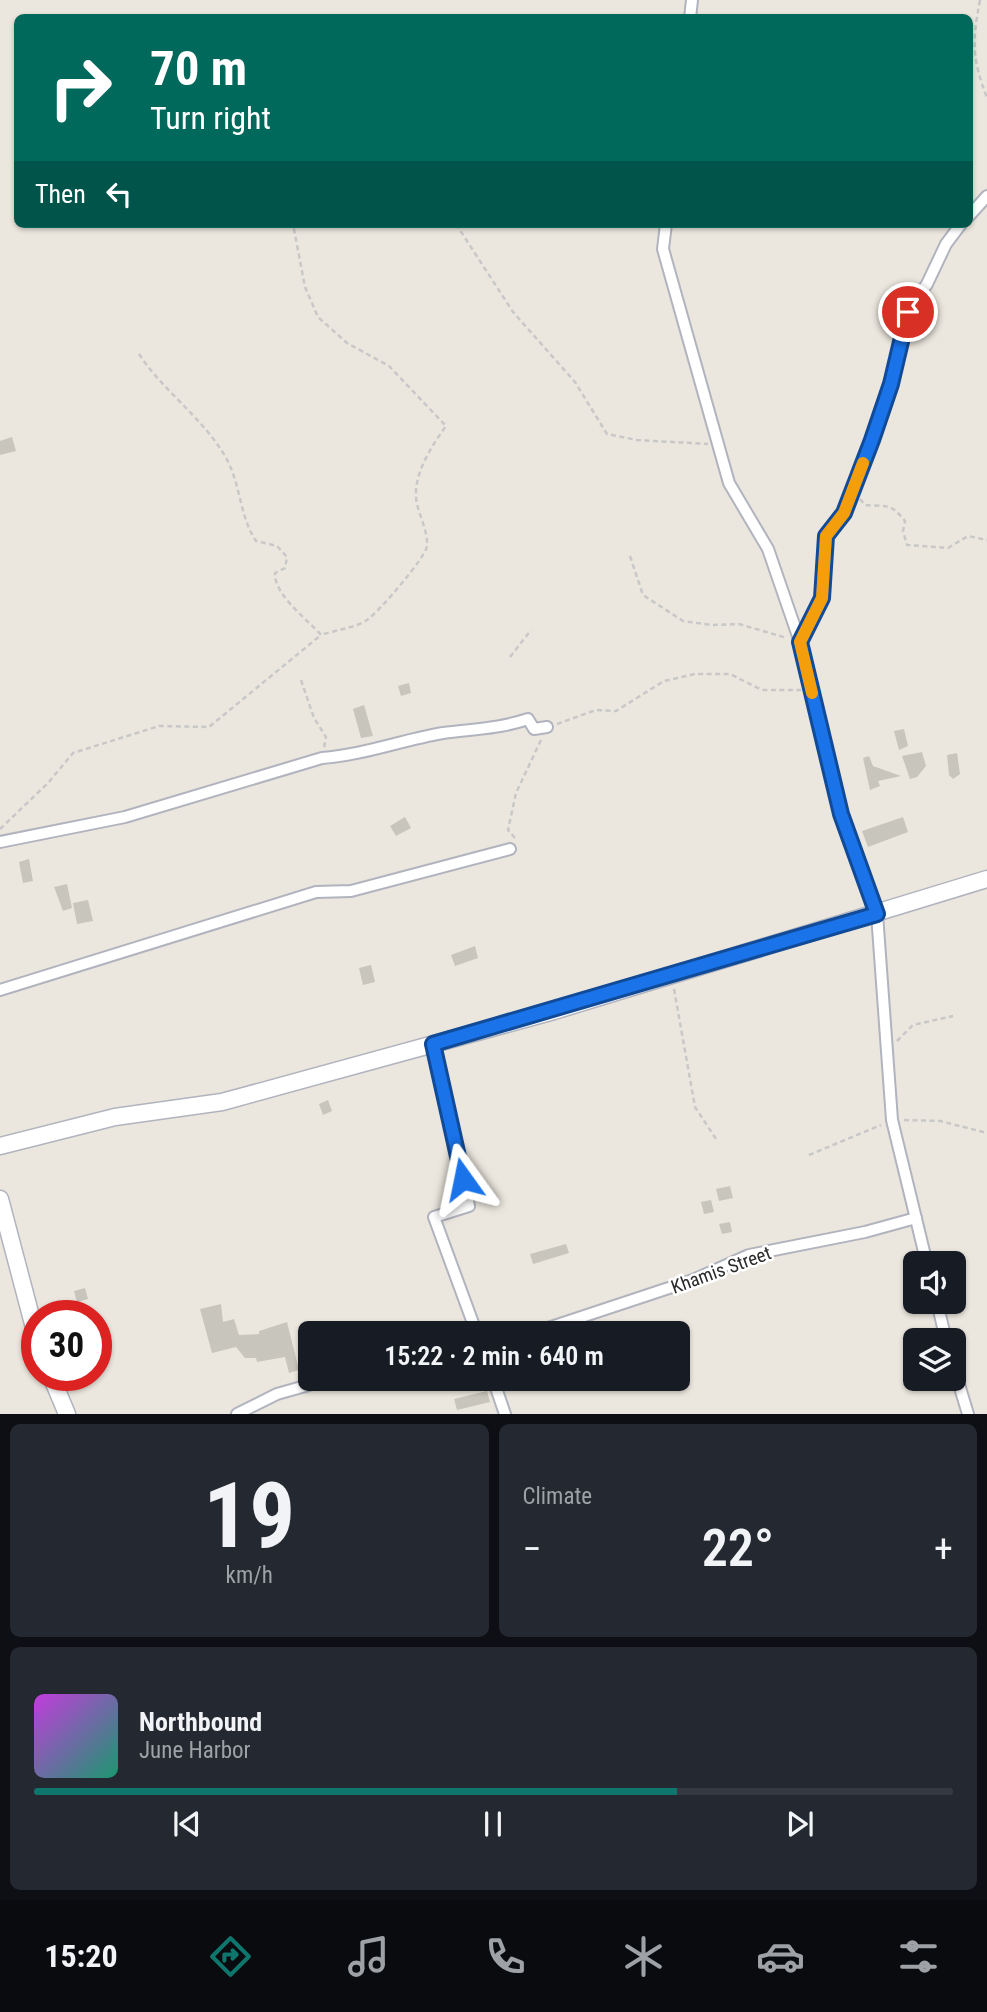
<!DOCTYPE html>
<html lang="en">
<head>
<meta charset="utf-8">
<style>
  :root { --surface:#171b24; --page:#242831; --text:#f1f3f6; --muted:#9ea1a6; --line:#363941; --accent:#0f766e }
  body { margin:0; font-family:"Roboto Condensed",sans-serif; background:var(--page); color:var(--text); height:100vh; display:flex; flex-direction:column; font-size:26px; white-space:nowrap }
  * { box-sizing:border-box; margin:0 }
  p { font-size:23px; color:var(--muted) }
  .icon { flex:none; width:38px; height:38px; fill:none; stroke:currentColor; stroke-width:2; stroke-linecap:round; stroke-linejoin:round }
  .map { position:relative; height:1414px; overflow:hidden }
  .side { display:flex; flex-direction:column; gap:10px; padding:10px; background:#0d0f14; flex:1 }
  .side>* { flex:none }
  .hud { position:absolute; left:14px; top:14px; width:959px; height:214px; border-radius:10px; box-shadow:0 2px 5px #0004; background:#00695c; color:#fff; overflow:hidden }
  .buttons { position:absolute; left:903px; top:1251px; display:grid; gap:14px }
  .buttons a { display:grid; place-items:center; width:63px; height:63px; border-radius:10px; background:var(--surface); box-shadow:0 2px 5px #0004; font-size:35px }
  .speed { position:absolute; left:21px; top:1300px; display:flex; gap:14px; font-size:35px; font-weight:700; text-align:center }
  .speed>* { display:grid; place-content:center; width:91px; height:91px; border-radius:50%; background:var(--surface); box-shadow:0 2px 5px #0004; line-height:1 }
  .speed .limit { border:10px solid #d22; background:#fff; color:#111 }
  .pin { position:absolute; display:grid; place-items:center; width:60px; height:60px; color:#fff; margin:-30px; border:4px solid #fff; border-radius:50%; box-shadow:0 2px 7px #0007 }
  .me { position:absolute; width:77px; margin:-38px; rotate:348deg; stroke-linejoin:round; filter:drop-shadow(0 0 5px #0008) }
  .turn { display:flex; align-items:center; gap:24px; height:147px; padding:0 21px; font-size:32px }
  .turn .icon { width:91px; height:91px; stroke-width:2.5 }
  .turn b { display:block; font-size:49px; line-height:60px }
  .then { display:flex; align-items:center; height:66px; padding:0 21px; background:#0003; gap:14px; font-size:26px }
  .big { font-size:52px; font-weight:600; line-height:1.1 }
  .side .card { flex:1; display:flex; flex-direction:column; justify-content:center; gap:10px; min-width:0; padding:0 24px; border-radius:10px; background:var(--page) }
  .side .dial { align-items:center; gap:0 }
  .dial b { font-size:91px; line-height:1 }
  .song { display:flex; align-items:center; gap:21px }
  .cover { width:84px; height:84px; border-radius:10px; background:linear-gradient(135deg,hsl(290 70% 55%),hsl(160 70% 35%)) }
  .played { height:7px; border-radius:4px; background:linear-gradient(90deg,var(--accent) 70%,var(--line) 70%) }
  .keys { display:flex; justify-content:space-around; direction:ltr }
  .heat { display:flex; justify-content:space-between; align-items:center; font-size:38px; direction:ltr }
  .side .tiles { flex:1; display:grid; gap:10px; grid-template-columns:1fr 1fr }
  .card:last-child { grid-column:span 2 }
  .trip { position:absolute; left:298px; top:1321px; width:392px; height:70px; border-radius:10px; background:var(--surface); box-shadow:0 2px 5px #0004; font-weight:600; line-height:70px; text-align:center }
  .dock { display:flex; height:112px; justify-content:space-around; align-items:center; background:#090b0e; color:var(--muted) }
  .dock .icon { width:49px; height:49px }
  .dock .selected { color:var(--accent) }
  .dock b { font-size:32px; color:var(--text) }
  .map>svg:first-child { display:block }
</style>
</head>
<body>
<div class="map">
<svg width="987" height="1414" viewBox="0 0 987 1414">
  <rect width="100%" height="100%" fill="#ece7de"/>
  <!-- building -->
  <g fill="#c8c5bc">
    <polygon points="12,437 16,451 0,455 0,441"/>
    <polygon points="409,683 411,693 401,696 398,686"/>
    <polygon points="364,705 373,736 361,738 353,709"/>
    <polygon points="904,729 908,746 899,750 894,731"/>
    <polygon points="922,752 926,766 917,777 910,779 902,756"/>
    <polygon points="957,753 960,774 953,779 949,775 947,755"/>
    <polygon points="869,756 873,766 901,776 878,781 880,786 870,790 863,758"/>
    <polygon points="405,817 411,828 396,836 390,826"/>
    <polygon points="903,817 908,832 868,847 862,831"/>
    <polygon points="29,859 33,881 23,883 19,862"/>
    <polygon points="67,884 72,908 63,911 54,887"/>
    <polygon points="88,900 93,921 77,924 73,903"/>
    <polygon points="475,946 478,958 455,966 451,955"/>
    <polygon points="371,965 375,982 363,985 359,968"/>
    <polygon points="328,1100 332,1111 323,1115 319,1104"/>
    <polygon points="730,1186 733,1198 719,1201 716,1189"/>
    <polygon points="711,1200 714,1212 704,1214 701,1202"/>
    <polygon points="730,1222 732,1232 722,1234 719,1224"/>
    <polygon points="566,1244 569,1253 533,1264 530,1254"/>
    <polygon points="85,1288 88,1299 77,1302 74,1291"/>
    <polygon points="221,1304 223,1322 234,1319 239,1335 259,1334 259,1331 287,1322 299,1370 289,1373 285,1357 257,1362 256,1358 245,1358 236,1347 212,1353 200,1309"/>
    <polygon points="639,1322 641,1332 631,1334 629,1324"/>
    <polygon points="487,1391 490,1402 457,1410 454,1399"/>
  </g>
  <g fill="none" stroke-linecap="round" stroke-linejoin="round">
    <!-- street casing -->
    <g stroke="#b1b4be" stroke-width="14">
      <g id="street">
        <polyline points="690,18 692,0"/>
        <polyline points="970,215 987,196"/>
        <polyline points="666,224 663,249 729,483 768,549 800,642 841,814 877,914 892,1120 927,1264"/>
        <polyline points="800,642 822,598 826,536 844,513 872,440 891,384 908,311 927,284 946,244 961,224"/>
        <path d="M0 842 125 817 322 758C363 755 402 740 443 733 473 729 498 729 528 719L534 729 547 727"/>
        <polyline points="0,990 316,892 351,891 510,849"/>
        <polyline points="434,1044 469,1206 434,1217 477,1334"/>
        <polyline points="937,1302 946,1340"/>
        <polyline points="530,1334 693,1280 749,1255 865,1232 916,1218"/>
        <polyline points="954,1368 968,1414"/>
        <polyline points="493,1379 505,1414"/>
        <polyline points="237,1414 277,1394 330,1379"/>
      </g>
    </g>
    <!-- secondary casing -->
    <g stroke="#b1b4be" stroke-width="19">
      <g id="secondary">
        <polyline points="0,1146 115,1117 222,1102 554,1011 987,879"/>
        <polyline points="0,1199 37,1339"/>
        <polyline points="51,1376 67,1414"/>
      </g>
    </g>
    <!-- path -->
    <g stroke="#c8c8c8" stroke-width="2.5" stroke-dasharray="5 3.5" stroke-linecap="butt">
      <path d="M980 0C972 42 972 58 987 98"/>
      <polyline points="456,224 513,312 575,382 607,434 637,440 708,444"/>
      <path d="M139 354C163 391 202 417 225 456 241 483 239 516 256 541L277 546 287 557 285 568 275 573C274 595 307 619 321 635 335 630 355 628 367 620 378 613 426 557 427 546 428 532 420 517 417 504 411 477 431 447 446 426L389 366 347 343 318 317 305 287 293 224"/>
      <path d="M860 499 865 505C886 507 890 502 905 521L903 531 907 545 948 548 968 536 987 540"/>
      <polyline points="630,556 643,595 683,621 711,625 739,624 787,638"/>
      <polyline points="510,657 531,630"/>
      <polyline points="301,680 314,718 326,737 324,748"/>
      <polyline points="557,724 596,710 616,711 664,681 695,674 730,674 762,690 801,690"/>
      <polyline points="0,829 48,783 73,753 159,726 209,727 321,635"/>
      <polyline points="515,838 508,830 516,793 541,740"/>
      <polyline points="674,989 695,1107 716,1139"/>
      <polyline points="897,1041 913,1025 953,1016"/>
      <polyline points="904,1120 940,1121 987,1133"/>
      <polyline points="809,1155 881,1125"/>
    </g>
    <!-- street -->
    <use href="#street" stroke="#fff" stroke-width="10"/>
    <!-- secondary -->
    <use href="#secondary" stroke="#fff" stroke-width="16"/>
  </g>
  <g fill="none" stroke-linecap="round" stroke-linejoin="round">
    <!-- route casing -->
    <g stroke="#114b97" stroke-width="18">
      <polyline id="route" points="463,1179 433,1044 877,914 841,814 800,642 822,598 826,536 844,513 872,440 891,384 908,312"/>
    </g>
    <!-- route -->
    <use href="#route" stroke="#1a73e8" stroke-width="12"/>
    <!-- slow -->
    <polyline stroke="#f59e0b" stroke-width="12" points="812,693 800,642 822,598 826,536 844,513 863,463"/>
  </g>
  <g text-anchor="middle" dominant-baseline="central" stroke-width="5" stroke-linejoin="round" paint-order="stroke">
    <!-- street labels -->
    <g font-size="19" fill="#2b2b2b" stroke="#fff">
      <text transform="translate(721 1270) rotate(-20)">Khamis Street</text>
    </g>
  </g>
</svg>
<div class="buttons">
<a><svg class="icon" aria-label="sound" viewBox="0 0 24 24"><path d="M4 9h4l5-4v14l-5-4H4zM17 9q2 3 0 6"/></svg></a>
<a><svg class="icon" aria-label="layers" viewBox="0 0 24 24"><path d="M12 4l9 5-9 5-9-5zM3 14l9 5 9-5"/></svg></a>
</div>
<div class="speed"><div class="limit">30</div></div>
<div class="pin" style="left:908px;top:312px;background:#d93025"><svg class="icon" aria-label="arrive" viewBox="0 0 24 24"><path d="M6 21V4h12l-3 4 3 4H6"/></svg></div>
<svg class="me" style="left:463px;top:1179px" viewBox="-20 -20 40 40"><path d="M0-17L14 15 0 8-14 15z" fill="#1a73e8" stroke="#fff" stroke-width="4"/></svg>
<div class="trip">15:22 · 2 min · 640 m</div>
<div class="hud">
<div class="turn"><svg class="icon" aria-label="right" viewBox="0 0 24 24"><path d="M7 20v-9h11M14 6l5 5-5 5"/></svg><div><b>70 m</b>Turn right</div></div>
<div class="then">Then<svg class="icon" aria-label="left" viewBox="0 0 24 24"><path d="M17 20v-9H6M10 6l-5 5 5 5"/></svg></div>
</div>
</div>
<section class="side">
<div class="tiles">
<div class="card dial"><b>19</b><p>km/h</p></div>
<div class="card"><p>Climate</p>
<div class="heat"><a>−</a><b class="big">22°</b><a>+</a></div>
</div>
<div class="card">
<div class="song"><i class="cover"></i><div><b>Northbound</b><p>June Harbor</p></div></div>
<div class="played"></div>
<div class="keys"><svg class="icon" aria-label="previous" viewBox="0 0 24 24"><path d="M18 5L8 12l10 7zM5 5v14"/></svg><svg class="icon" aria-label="pause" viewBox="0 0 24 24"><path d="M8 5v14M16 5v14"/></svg><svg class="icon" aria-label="next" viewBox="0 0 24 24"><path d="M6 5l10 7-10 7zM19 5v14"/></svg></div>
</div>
</div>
</section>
<nav class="dock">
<b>15:20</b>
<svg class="icon selected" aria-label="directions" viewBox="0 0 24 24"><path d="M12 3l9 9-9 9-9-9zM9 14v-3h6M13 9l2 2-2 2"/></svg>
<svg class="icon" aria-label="music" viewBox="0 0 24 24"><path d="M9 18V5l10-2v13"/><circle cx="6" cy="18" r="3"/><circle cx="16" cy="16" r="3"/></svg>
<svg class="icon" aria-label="phone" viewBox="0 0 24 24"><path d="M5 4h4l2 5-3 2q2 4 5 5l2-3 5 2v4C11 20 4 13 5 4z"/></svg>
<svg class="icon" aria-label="climate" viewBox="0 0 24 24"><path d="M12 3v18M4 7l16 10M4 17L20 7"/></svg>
<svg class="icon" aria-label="car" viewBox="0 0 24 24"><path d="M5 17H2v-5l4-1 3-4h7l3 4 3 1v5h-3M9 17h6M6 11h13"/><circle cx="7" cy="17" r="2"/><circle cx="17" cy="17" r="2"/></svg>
<svg class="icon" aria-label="filters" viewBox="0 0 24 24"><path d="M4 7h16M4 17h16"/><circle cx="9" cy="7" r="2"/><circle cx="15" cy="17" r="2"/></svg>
</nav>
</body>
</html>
